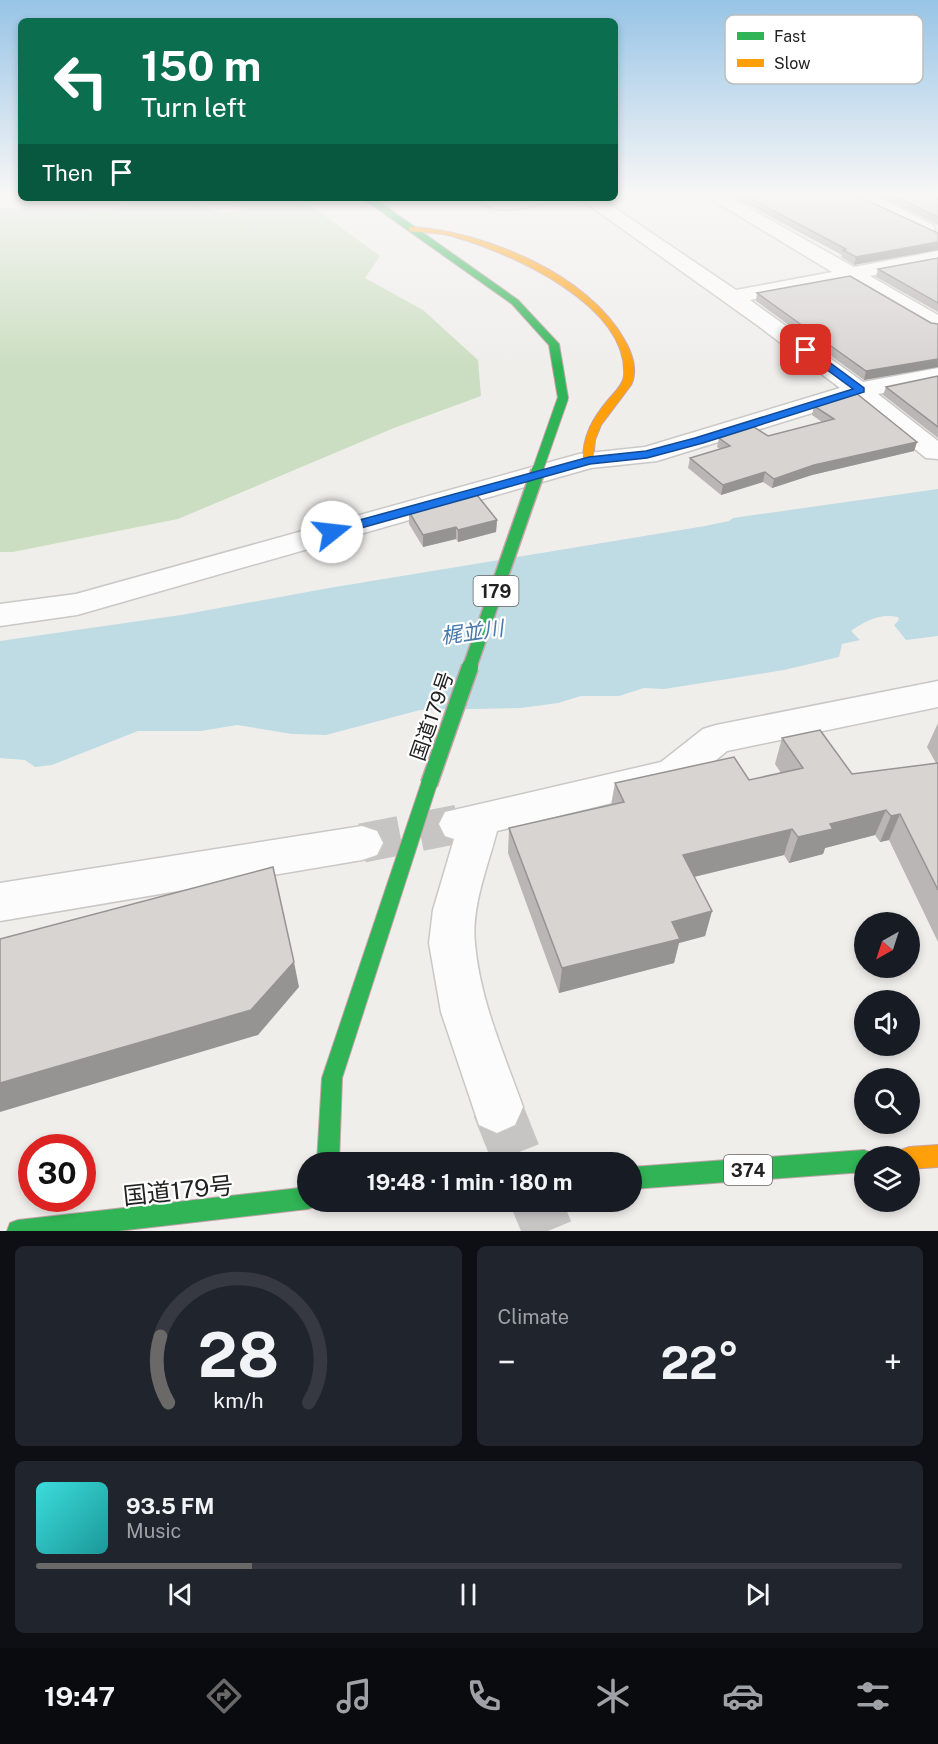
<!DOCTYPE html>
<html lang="en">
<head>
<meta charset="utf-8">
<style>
  :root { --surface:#171b24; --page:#20242c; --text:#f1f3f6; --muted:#9ea1a6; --line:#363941; --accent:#6a6968 }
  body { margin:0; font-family:"Public Sans","Noto Sans JP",sans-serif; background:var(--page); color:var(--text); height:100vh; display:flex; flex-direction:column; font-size:22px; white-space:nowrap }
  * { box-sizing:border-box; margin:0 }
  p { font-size:20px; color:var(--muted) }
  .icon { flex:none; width:33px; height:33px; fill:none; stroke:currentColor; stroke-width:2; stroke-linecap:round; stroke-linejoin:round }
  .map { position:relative; height:1231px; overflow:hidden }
  .sheet { display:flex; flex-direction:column; gap:15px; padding:15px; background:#0d0f14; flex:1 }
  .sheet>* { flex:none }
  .top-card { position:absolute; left:18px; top:18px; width:600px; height:183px; border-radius:9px; box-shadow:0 3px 9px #0003; background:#0b6e4f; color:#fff; overflow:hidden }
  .needle { width:39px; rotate:219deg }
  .controls { position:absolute; left:854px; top:912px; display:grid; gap:12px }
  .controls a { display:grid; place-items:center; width:66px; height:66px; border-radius:50%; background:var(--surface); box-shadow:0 3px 9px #0003; font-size:30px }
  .speed { position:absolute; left:18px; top:1134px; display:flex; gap:12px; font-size:30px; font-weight:700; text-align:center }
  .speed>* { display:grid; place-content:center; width:78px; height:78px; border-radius:50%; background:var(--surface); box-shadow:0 3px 9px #0003; line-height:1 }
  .speed .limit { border:9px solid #d22; background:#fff; color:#111 }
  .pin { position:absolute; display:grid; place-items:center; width:51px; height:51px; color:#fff; margin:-26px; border-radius:12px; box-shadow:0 3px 9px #0006 }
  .me { position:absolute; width:66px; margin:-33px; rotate:74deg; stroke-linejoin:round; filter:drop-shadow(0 0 4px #0008) }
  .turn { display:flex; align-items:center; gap:21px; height:126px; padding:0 24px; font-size:27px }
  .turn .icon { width:78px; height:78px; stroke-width:2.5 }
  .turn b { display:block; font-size:42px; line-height:51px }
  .then { display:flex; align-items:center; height:57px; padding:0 24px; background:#0003; gap:12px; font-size:22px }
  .big { font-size:45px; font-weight:700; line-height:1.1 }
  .sheet .tile { flex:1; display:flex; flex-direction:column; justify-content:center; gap:9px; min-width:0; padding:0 21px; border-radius:9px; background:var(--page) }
  .sheet .dial { align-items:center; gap:0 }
  .dial svg { height:156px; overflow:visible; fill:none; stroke:var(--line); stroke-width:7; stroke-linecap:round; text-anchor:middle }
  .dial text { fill:var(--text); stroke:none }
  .song { display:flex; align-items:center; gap:18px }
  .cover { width:72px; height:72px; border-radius:9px; background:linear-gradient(135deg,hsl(180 70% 55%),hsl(180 70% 35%)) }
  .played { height:6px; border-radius:3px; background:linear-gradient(90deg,var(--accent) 25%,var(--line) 25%) }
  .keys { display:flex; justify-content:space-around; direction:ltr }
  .heat { display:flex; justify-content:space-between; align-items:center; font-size:33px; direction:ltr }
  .sheet .tiles { flex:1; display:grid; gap:15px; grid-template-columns:1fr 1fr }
  .tile:last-child { grid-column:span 2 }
  .trip { position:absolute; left:297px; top:1152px; width:345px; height:60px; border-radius:30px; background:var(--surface); box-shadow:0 3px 9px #0003; font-weight:700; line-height:60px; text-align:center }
  .tabs { display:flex; height:96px; justify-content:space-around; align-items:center; background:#090b0e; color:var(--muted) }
  .tabs .icon { width:42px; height:42px }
  .tabs .active { color:var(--accent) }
  .tabs b { font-size:27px; color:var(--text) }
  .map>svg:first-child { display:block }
</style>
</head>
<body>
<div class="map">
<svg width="938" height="1231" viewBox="0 0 938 1231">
  <rect width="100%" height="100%" fill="#f0eeeb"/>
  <!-- forest -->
  <polygon fill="#cbdec1" points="124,198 175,198 225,213 246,209 231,198 280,198 314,208 380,256 365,278 423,310 478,360 481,396 394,428 178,519 13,552 0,552 0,208 113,210 131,205"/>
  <!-- water -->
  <path fill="#bfdbe3" d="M938 489V636L906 640 894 625 899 620 898 617C880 613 865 621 851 631L860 640 842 644 839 657 784 670 664 689 644 688 619 696H581L558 703 521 708 420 710 326 735 292 734 237 725 201 731H138L52 765 35 767 25 760 0 758V641L181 615 329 588 705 526 729 521 733 518Z"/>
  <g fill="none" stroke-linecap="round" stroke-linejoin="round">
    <!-- street-tunnel-far1 -->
    <polyline stroke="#c7c5c3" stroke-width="39" stroke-dasharray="39 20" stroke-linecap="butt" points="362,843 459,824"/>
    <!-- street-tunnel -->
    <g stroke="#c7c5c3" stroke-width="50" stroke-dasharray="50 25" stroke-linecap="butt">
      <polyline points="497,1107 519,1162"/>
      <polyline points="536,1202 548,1231"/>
    </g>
    <!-- street casing -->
    <g stroke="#c9c8c7" stroke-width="3">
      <g id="street">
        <polygon points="703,194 724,194 854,267 938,251 938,263 870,276 938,315 938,331 930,329 848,281 750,300 863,382 938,368 938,382 878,394 938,441 938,459 926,458 854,400 657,461 591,468 77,615 0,626 0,604 76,594 579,454 645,447 840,388 757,325 579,198 600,198 736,290 832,272"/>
        <polygon points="849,194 871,194 933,225 935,229 933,233 919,233"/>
        <path d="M478 198H552L549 202C528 207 494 218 478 198Z"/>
        <path d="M938 681V707L727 751 686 785 497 831C488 866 471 907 475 944 480 1000 504 1054 523 1107L515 1125 497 1133 479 1125 441 1012 429 943 433 910 454 839 445 836 439 824 445 812 661 762 703 729 716 725Z"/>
        <polygon points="362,826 377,831 383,843 377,855 362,860 0,921 0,883"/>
      </g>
    </g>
    <!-- fast casing -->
    <g stroke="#c5a2ac" stroke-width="2">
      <g id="fast">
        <polygon points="359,198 369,198 381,203 518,300 559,344 568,398 567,400 559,400 558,398 549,345 512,304 375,207"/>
        <polygon points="429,778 435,780 437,784 342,1078 339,1162 317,1162 322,1078 421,784 423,780"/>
        <polygon points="864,1150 872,1153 873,1156 864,1156 864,1172 632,1189 632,1167"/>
        <polygon points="308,1187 308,1202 318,1202 316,1206 308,1209 118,1231 7,1231 10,1223 18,1220"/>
      </g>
    </g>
    <!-- slow casing -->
    <g stroke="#c5a2ac" stroke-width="2">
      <g id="slow">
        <path d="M412 227C483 231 590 275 625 341 632 353 638 371 631 385L601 425 595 440 593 462H585L583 460C583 435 593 418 609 399 614 393 623 385 624 376 629 305 511 253 455 237 440 232 424 233 409 231V227Z"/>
        <polygon points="938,1145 938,1167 909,1169 909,1156 899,1156 901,1150 909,1147"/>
      </g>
    </g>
    <!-- street -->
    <use href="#street" fill="#fdfcfc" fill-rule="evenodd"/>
    <!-- fast -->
    <use href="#fast" fill="#30b455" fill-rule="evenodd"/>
    <!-- slow -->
    <use href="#slow" fill="#ff9f0a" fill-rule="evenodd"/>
    <!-- fast-bridge-far2 casing -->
    <g stroke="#c5a2ac" stroke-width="12" stroke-linecap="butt">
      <polyline id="fast-bridge-far2" points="537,472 563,398"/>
    </g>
    <!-- fast-bridge-far1 casing -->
    <g stroke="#c5a2ac" stroke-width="16" stroke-linecap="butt">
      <polyline id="fast-bridge-far1" points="469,669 538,471"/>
    </g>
    <!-- fast-bridge casing -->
    <g stroke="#c5a2ac" stroke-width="19" stroke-linecap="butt">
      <polyline id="fast-bridge" points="429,784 470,667"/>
    </g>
    <!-- fast-bridge-far2 -->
    <use href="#fast-bridge-far2" stroke="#30b455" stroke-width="10"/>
    <!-- fast-bridge-far1 -->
    <use href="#fast-bridge-far1" stroke="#30b455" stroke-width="13"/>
    <!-- fast-bridge -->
    <use href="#fast-bridge" stroke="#30b455" stroke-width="16"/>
  </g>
  <!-- wall -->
  <g fill="#b9b6b5">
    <polygon points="730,195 855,195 938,233 854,265 841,257 842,255"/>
    <polygon points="877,195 938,195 938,225"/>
    <polygon points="938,258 938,312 876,277 878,269"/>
    <polygon points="757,293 938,324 938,367 864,380 756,301"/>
    <polygon points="938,376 938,438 883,395 886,387"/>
    <polygon points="814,406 917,442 914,451 812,475 772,488 763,482 721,495 688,468 690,458 720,449 717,447 719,438 768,436 822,422 812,415"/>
    <polygon points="409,512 497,520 496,532 458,542 456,539 423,547 409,524"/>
    <polygon points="938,723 938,942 889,840 880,842 875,835 825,848 823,854 789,863 784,855 694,877 712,911 705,936 679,943 674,963 559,993 508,853 509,828 611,805 615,783 749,780 781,773 775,764 782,738 852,774 936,763 927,747"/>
  </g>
  <!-- shaded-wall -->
  <g fill="#969493">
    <polygon points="938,242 938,250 854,265 856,257"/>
    <polygon points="938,359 938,367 864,380 866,371"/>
    <polygon points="917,442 914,451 812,475 772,488 774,479 814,465"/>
    <polygon points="765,472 763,482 721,495 723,485"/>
    <polygon points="497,520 496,532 458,542 458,530"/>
    <polygon points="456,527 456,539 423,547 423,535"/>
    <polygon points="886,810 875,835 825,848 823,854 789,863 798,837 830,824"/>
    <polygon points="900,814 889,840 880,842 891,816"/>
    <polygon points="792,829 784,855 677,881 683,855"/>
    <polygon points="712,911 705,936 679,943 674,963 559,993 562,968 672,922"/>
    <polygon points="294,962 299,987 258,1035 0,1112 0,1083"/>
  </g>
  <!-- building -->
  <g fill="#d7d4d2" stroke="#969493" stroke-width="1.5">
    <polygon points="744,195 855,195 938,233 938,242 856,257 843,250 846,249"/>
    <polygon points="893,195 938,195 938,217"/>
    <polygon points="938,258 938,303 878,269"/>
    <polygon points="850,276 931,323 938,324 938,359 866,371 757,293"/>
    <polygon points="938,376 938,427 886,387"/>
    <polygon points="856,393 917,442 814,465 774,479 765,472 723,485 690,458 730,446 719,438 754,427 768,436 834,419 814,406"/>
    <polygon points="477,495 497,520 458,530 456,527 423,535 409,512"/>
    <polygon points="820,730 852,774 938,763 938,890 900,814 891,816 886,810 830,824 833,829 798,837 792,829 683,855 712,911 672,922 680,939 562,968 509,828 624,802 615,783 734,757 749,780 803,768 782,738"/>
    <polygon points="273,867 294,962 251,1010 0,1083 0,939"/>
  </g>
  <!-- sky -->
  <linearGradient id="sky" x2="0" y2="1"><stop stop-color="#97c4e6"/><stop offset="0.53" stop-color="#f8f7f6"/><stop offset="1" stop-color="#f8f7f6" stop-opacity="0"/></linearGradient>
  <rect width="938" height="367" fill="url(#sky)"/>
  <!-- route -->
  <polygon fill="#1a73e8" stroke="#114b97" stroke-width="1.5" points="803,348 810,348 864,388 864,392 703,443 647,458 590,464 336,535 332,536 325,532 327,529 589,457 646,451 695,438 853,389 803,352"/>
  <g text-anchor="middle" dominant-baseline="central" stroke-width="4.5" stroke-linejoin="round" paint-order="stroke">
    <!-- shield labels -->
    <g fill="#fff" stroke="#646464" stroke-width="1.5">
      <rect x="473.5" y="576" width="45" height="30" rx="4.5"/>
      <rect x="724" y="1155" width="48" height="30" rx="4.5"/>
    </g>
    <g font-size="18" font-weight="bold" fill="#222">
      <text x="496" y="591">179</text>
      <text x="748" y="1170">374</text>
    </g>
    <!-- street labels -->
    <g font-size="20" fill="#222" stroke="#fff">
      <text transform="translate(432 716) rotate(-71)">国道179号</text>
    </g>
    <!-- water labels -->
    <g font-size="21" font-style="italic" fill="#4a7aab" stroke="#fff">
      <text transform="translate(472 632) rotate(-8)">梶並川</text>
    </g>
    <!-- near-street labels -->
    <g font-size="24" fill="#222" stroke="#fff">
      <text transform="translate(178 1190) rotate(-6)">国道179号</text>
    </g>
  </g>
  <!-- legend -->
  <rect x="725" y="15" width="198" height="69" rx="9" fill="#fff" stroke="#bdbdbd" stroke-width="1.5"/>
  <rect x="737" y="32" width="27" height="8" fill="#30b455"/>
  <rect x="737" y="59" width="27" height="8" fill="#ff9f0a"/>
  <g font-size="16" fill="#222">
    <text x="774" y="42">Fast</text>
    <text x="774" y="69">Slow</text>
  </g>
</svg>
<div class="controls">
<a><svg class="needle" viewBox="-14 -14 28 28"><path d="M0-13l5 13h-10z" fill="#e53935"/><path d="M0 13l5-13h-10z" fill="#9ea1a6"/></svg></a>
<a><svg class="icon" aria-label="sound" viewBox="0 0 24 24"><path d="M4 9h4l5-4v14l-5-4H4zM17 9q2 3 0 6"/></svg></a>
<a><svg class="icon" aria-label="search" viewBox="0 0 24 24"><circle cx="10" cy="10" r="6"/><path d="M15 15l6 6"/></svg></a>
<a><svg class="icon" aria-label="layers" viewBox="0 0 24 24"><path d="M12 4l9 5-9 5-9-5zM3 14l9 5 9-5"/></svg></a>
</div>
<div class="speed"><div class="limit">30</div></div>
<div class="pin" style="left:806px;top:350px;background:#d93025"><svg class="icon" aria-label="arrive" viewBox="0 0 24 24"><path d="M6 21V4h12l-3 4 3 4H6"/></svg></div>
<svg class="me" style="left:332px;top:532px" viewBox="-20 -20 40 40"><circle r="19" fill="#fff"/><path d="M0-13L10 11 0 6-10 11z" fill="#1a73e8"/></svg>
<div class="trip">19:48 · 1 min · 180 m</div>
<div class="top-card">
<div class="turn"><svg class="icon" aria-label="left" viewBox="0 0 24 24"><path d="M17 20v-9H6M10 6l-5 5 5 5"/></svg><div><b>150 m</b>Turn left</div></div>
<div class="then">Then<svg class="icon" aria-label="arrive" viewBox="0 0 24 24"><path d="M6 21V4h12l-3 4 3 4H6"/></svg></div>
</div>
</div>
<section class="sheet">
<div class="tiles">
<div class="tile dial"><svg viewBox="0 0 100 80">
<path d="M14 69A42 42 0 1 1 86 69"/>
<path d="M14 69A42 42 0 0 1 10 35" stroke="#6a6968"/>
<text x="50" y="56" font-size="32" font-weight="700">28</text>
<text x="50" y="72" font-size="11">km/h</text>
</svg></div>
<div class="tile"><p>Climate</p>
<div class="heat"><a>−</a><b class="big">22°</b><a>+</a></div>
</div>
<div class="tile">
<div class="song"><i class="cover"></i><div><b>93.5 FM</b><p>Music</p></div></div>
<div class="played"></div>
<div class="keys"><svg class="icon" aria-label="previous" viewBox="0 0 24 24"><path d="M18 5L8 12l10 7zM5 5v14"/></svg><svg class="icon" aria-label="pause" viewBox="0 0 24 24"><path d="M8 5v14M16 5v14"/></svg><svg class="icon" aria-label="next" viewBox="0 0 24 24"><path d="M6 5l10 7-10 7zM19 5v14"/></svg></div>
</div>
</div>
</section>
<nav class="tabs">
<b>19:47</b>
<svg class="icon active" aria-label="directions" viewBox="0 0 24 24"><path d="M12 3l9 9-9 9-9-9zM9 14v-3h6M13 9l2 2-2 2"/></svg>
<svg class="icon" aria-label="music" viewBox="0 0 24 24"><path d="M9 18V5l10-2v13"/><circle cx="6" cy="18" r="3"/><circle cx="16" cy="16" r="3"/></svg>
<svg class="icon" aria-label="phone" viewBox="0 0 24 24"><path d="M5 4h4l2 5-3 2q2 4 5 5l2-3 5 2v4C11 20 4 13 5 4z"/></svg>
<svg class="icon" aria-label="climate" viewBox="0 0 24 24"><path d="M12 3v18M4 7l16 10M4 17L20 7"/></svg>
<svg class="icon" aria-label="car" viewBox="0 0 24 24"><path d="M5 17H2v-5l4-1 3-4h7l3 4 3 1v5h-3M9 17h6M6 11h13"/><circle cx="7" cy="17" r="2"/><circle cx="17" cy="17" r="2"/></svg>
<svg class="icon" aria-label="filters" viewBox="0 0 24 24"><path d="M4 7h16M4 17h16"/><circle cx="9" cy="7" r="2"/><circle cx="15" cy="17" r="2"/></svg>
</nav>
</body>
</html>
